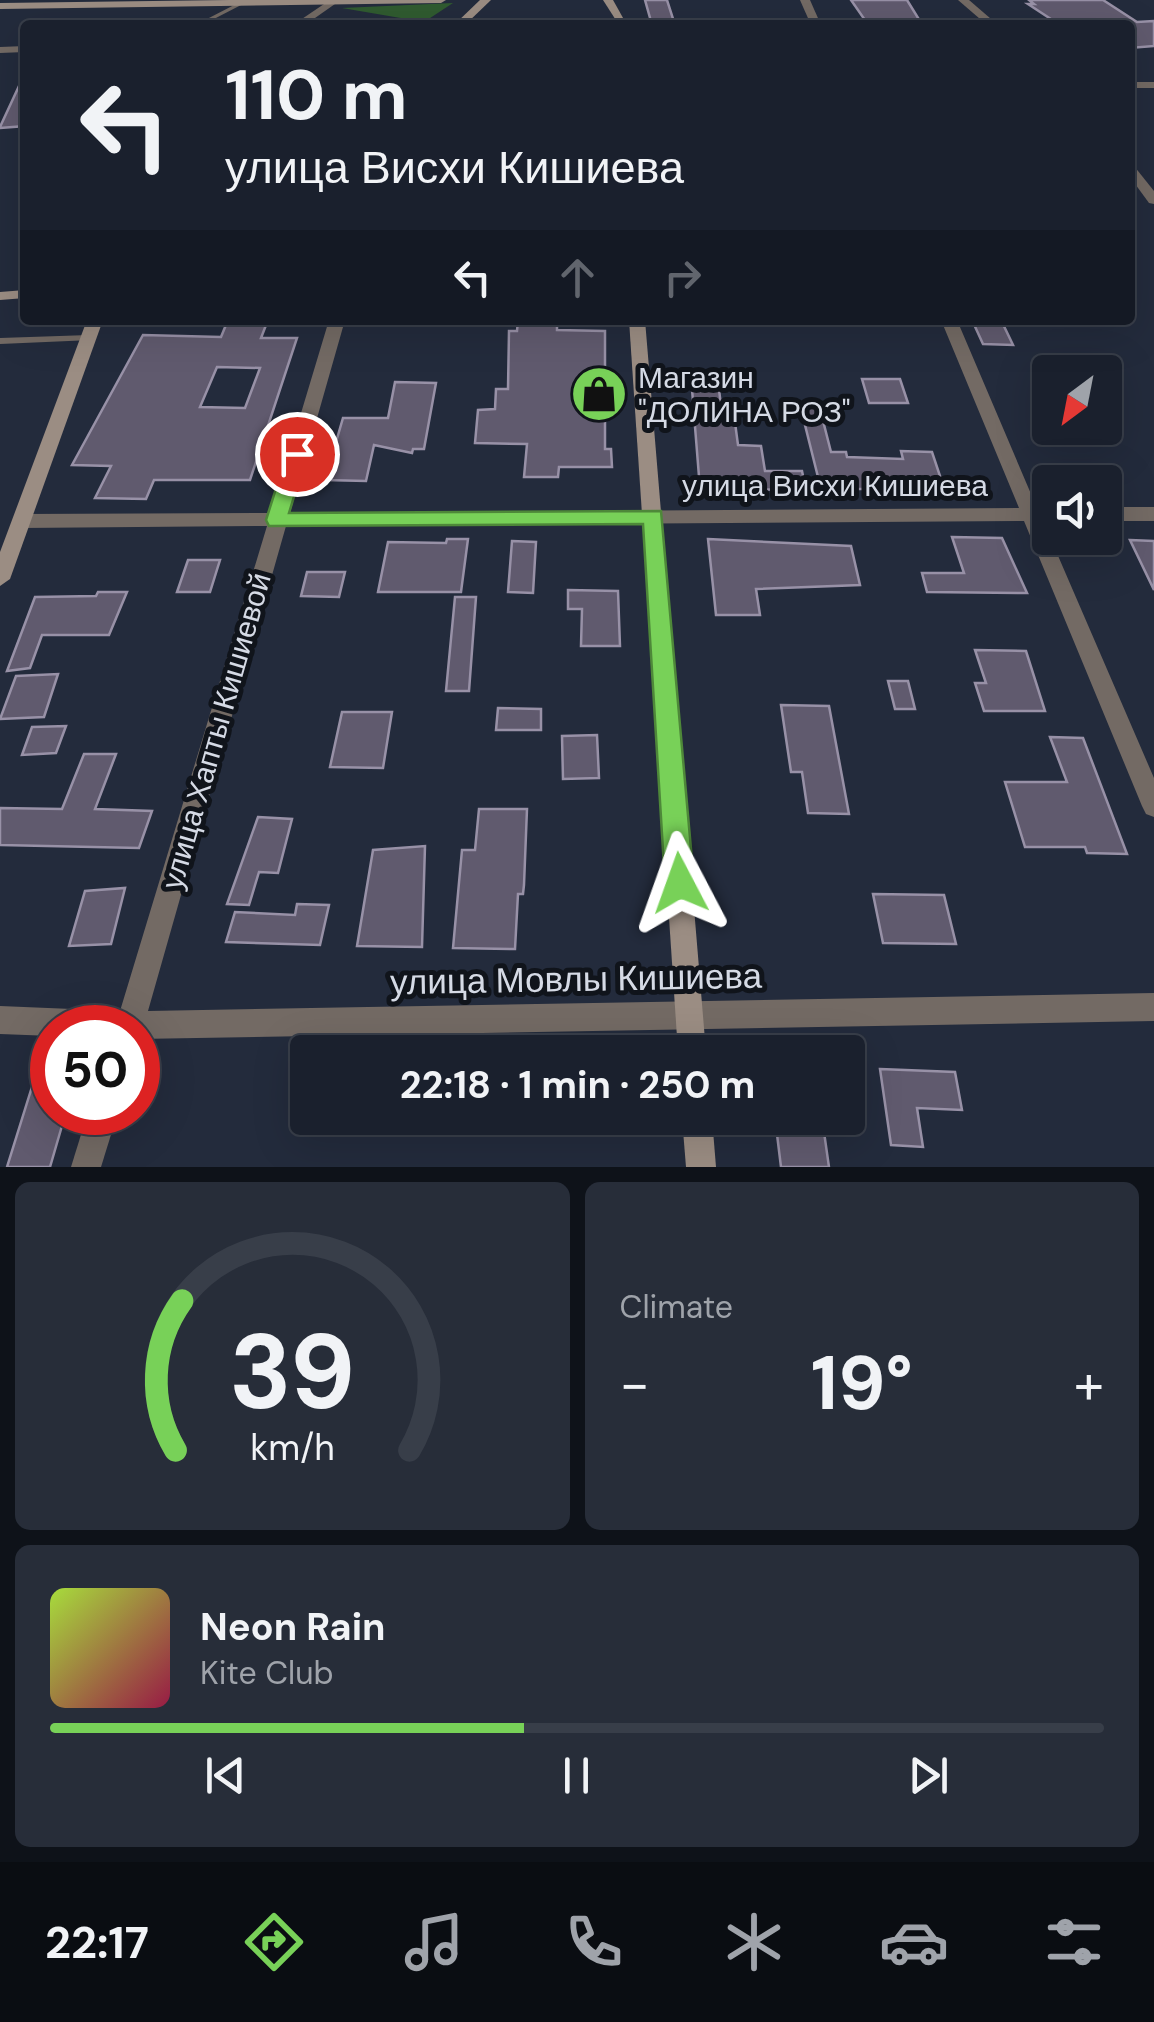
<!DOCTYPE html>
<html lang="en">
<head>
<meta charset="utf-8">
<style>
  :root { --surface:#1a202d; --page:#272d39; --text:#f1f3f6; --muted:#9fa3aa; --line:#383e49; --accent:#78d158 }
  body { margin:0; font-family:"DM Sans",sans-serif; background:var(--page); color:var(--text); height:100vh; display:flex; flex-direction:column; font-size:38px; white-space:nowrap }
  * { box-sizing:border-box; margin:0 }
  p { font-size:32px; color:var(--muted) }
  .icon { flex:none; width:55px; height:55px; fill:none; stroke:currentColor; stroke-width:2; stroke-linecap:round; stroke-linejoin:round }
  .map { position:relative; height:1167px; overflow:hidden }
  .side { display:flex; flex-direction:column; gap:15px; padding:15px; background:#0e1219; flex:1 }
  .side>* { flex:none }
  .guide { position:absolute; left:20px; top:20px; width:1115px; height:305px; border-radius:10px; box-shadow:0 10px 40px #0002,0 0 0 2px var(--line); background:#1a202d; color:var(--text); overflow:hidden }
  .needle { width:65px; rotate:212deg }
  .fabs { position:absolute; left:1032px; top:355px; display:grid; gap:20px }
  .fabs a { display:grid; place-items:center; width:90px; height:90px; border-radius:10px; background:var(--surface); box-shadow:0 10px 40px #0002,0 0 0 2px var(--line); font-size:50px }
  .speed { position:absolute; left:30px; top:1005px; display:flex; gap:20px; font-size:50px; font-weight:700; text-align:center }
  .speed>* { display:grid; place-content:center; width:130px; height:130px; border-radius:50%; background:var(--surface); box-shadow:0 10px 40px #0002,0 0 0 2px var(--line); line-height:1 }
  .speed .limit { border:15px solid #d22; background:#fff; color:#111 }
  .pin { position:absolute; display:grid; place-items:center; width:85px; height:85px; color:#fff; margin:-42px; border:5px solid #fff; border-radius:50%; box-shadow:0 2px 10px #0007 }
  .me { position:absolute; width:110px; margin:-55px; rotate:356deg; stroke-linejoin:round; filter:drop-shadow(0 0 8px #0008) }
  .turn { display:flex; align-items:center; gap:35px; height:210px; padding:0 40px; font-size:45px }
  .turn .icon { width:130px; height:130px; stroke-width:2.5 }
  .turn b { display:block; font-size:70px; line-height:85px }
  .lanes { display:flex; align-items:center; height:95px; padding:0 40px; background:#0003; justify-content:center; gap:50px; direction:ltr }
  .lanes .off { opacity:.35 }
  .big { font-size:75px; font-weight:700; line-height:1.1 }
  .side .card { flex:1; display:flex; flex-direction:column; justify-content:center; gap:15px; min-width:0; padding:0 35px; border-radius:15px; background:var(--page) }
  .side .dial { align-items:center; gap:0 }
  .dial svg { height:260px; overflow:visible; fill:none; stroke:var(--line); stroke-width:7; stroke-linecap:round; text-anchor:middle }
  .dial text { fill:var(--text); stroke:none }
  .song { display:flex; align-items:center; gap:30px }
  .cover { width:120px; height:120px; border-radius:15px; background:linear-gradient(135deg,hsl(80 70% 55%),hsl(340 70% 35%)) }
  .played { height:10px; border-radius:5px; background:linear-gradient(90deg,var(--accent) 45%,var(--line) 45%) }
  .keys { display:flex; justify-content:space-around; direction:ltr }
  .heat { display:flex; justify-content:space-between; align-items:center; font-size:55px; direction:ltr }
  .side .tiles { flex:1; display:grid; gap:15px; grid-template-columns:1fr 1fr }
  .card:last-child { grid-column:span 2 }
  .trip { position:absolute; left:290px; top:1035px; width:575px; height:100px; border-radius:10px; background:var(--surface); box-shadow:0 10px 40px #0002,0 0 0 2px var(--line); font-weight:700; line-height:100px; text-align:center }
  .menu { display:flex; height:160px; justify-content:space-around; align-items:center; background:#0a0d12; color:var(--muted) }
  .menu .icon { width:70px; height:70px }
  .menu .selected { color:var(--accent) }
  .menu b { font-size:45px; color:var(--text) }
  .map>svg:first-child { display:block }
</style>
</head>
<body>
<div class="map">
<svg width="1154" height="1167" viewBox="0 0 1154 1167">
  <rect width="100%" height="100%" fill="#232b3c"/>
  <!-- green -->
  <polygon fill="#305b30" points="453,3 424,22 342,8"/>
  <!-- building -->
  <g fill="#605a6e" stroke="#9891a7" stroke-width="2.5" fill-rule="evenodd">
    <polygon points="645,0 667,0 675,25 652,25"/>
    <polygon points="851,0 907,0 920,21 867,23"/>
    <polygon points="1029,0 1103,0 1137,22 1154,21 1154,46 1130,48 1130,25 1060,25 1028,4 1034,4"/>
    <polygon points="25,73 25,126 0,128 0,127"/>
    <path d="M228 320H268L261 338H297L250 480H154L146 499 95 498 111 466 72 465 143 335 221 337ZM217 367 260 368 245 408 200 407Z"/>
    <polygon points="518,320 557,320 557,330 605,331 605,449 611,449 612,467 559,467 558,477 524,477 527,444 475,443 478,410 495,409 496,389 508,389 509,331 517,331"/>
    <polygon points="972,320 1001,320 1013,345 983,344"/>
    <polygon points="862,379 900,379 908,403 869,403"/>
    <polygon points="395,382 436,383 424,449 413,449 412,453 374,445 366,481 325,480 343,418 388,418"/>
    <polygon points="692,389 719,389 722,415 734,415 738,445 761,446 765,471 802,471 806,490 700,489"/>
    <polygon points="800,405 819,405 831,452 846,452 847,457 903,459 901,451 932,452 941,479 887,478 890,489 821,489"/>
    <polygon points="952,537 1002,538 1027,593 927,592 922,573 964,573"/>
    <polygon points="447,539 468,539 461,592 378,592 388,542 446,543"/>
    <polygon points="708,539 851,546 860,585 756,589 760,615 716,615"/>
    <polygon points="1130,540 1154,541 1154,590"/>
    <polygon points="512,541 536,542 533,593 508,592"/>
    <polygon points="188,560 220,560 210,592 177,592"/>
    <polygon points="307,572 345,572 339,597 301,596"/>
    <polygon points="568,590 618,591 620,646 581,646 582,609 568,609"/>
    <polygon points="98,592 127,592 109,635 42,635 30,668 7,671 35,597 96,596"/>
    <polygon points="455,597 476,597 469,691 446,691"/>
    <polygon points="975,650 1026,651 1045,711 984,711 975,683 986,683"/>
    <polygon points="58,674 44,717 0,719 16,676"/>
    <polygon points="888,681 908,681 915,709 895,709"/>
    <polygon points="781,705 829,706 849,814 808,813 802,772 791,772"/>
    <polygon points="498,708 541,709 541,730 496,730"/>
    <polygon points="342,712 392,712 383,768 330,767"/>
    <polygon points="66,726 56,753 22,755 32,727"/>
    <polygon points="597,735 599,778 563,779 562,736"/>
    <polygon points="1050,737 1083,738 1127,854 1087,853 1085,847 1025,847 1005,782 1067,782"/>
    <polygon points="84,754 116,754 95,809 152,811 139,848 0,845 0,808 62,809"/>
    <polygon points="479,809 527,809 524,885 523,894 518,894 515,949 453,948 462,850 475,850"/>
    <polygon points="258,817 292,819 278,873 259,872 249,905 227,904"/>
    <polygon points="425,846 422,947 357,946 373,850"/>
    <polygon points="125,888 111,944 69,946 85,891"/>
    <polygon points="873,894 944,895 956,944 883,943"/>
    <polygon points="297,904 329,905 320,945 226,942 235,912 295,915"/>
    <polygon points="880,1069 955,1072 962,1110 917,1108 923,1147 891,1145"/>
    <polygon points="36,1074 52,1074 52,1112 66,1112 50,1167 7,1167"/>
    <polygon points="775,1118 822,1118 829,1167 781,1167"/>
  </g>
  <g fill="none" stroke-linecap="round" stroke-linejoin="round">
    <!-- lane -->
    <g fill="#736a64" fill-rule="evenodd">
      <polygon points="238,3 243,4 212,20 207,19"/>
      <polygon points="89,335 94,338 92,340 0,344 0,338"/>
    </g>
    <!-- street -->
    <g fill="#736a64" fill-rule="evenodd">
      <polygon points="800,0 810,0 821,25 811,25"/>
      <polygon points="958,0 969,0 998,25 987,25"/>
      <polygon points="327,2 335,4 305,25 293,25"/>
      <polygon points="25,46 25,52 0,53 0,47"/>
      <rect x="1130" y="82" width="24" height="6"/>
      <polygon points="1130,165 1134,166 1154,191 1154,204 1149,203 1130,177"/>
      <polygon points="329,320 345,320 290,513 1019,508 941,320 957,320 1037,508 1050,507 1050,521 1043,521 1154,778 1154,817 1146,814 1142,806 1024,521 286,526 148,1011 1154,993 1154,1021 138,1039 138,1028 52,1028 52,1036 0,1034 0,1006 120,1011 267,526 21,528 12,521 21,514 271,513"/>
      <rect x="1105" y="507" width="49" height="14"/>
      <polygon points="88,1112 118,1112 101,1167 71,1167"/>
    </g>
    <!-- secondary -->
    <g fill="#9b8d83" fill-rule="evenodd">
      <polygon points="229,0 446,0 441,3 0,9 0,3"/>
      <polygon points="480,0 491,0 465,25 454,25"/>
      <polygon points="603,0 613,0 627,25 619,25"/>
      <polygon points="25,290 25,298 0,300 0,292"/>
      <polygon points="87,320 103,320 10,579 0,586 0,552"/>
      <polygon points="629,320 645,320 706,1052 678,1052"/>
      <polygon points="682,1118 712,1118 716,1167 686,1167"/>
    </g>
  </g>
  <!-- route -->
  <polygon fill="#78d158" stroke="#4e8839" stroke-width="2.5" points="297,447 307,454 289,513 661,511 694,883 690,893 680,897 670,893 665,883 643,524 269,526 266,520 287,454"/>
  <!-- icons -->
  <defs>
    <g id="shop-disc" transform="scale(2.875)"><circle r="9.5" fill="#78d158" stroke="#10141b"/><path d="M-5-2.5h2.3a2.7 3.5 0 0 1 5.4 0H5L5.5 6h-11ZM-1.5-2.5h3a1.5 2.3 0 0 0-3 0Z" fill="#111"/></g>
  </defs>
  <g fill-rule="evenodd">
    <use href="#shop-disc" x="599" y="394"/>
  </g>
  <g text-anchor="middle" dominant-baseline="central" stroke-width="10" stroke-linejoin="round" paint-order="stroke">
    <!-- poi labels -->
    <g font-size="30" fill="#d5dae5" stroke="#10141b" text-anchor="start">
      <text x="638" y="377">Магазин<tspan x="638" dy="34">"ДОЛИНА РОЗ"</tspan></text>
    </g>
    <!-- street labels -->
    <g font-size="30" fill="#d5dae5" stroke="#10141b">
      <text x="835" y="485">улица Висхи Кишиева</text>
      <text transform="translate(216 731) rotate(-74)">улица Хапты Кишиевой</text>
    </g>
    <!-- near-street labels -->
    <g font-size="35" fill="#d5dae5" stroke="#10141b">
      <text transform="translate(576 979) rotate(-1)">улица Мовлы Кишиева</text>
    </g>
  </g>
</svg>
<div class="fabs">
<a><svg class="needle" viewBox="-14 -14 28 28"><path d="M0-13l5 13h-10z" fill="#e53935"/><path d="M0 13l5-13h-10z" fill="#9fa3aa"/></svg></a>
<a><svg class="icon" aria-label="sound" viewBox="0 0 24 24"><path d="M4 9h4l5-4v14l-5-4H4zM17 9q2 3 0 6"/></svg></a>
</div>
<div class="speed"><div class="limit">50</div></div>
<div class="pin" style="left:297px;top:454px;background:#d93025"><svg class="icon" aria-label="arrive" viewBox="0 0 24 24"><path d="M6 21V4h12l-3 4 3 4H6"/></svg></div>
<svg class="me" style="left:680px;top:883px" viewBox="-20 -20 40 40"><path d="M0-17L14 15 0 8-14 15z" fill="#78d158" stroke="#fff" stroke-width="4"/></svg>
<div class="trip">22:18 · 1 min · 250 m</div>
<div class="guide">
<div class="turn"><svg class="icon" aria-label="left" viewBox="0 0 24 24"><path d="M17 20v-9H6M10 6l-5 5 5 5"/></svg><div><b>110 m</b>улица Висхи Кишиева</div></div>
<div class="lanes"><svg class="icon" aria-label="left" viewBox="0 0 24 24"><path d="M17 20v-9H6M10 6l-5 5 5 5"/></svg><svg class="icon off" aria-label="ahead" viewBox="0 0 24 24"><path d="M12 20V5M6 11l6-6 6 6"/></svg><svg class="icon off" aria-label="right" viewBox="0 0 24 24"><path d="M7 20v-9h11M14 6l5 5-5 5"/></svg></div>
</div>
</div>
<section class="side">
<div class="tiles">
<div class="card dial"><svg viewBox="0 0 100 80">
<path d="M14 69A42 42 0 1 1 86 69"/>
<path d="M14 69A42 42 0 0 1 16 23" stroke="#78d158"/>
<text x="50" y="56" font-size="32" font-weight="700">39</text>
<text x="50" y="72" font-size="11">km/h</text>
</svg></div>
<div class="card"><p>Climate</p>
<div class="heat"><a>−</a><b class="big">19°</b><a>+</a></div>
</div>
<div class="card">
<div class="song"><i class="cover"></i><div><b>Neon Rain</b><p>Kite Club</p></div></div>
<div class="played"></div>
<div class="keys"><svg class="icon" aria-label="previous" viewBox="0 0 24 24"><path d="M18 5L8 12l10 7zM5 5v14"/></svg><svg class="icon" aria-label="pause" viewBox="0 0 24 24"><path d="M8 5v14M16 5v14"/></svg><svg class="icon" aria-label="next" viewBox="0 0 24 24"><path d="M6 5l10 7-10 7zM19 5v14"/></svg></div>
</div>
</div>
</section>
<nav class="menu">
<b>22:17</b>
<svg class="icon selected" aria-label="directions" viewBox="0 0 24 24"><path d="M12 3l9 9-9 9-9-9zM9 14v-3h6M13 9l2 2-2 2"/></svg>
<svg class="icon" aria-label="music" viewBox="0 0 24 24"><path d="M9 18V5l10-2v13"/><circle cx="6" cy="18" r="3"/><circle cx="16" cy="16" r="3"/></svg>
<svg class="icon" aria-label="phone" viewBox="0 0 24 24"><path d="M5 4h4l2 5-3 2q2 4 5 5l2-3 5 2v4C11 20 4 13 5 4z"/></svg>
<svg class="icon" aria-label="climate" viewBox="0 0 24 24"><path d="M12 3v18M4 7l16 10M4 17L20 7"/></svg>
<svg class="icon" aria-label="car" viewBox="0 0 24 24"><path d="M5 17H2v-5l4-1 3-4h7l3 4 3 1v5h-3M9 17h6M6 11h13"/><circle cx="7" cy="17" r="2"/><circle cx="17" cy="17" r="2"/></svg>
<svg class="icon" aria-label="filters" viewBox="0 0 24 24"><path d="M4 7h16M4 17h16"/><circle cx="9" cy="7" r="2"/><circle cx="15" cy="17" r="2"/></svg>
</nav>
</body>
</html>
